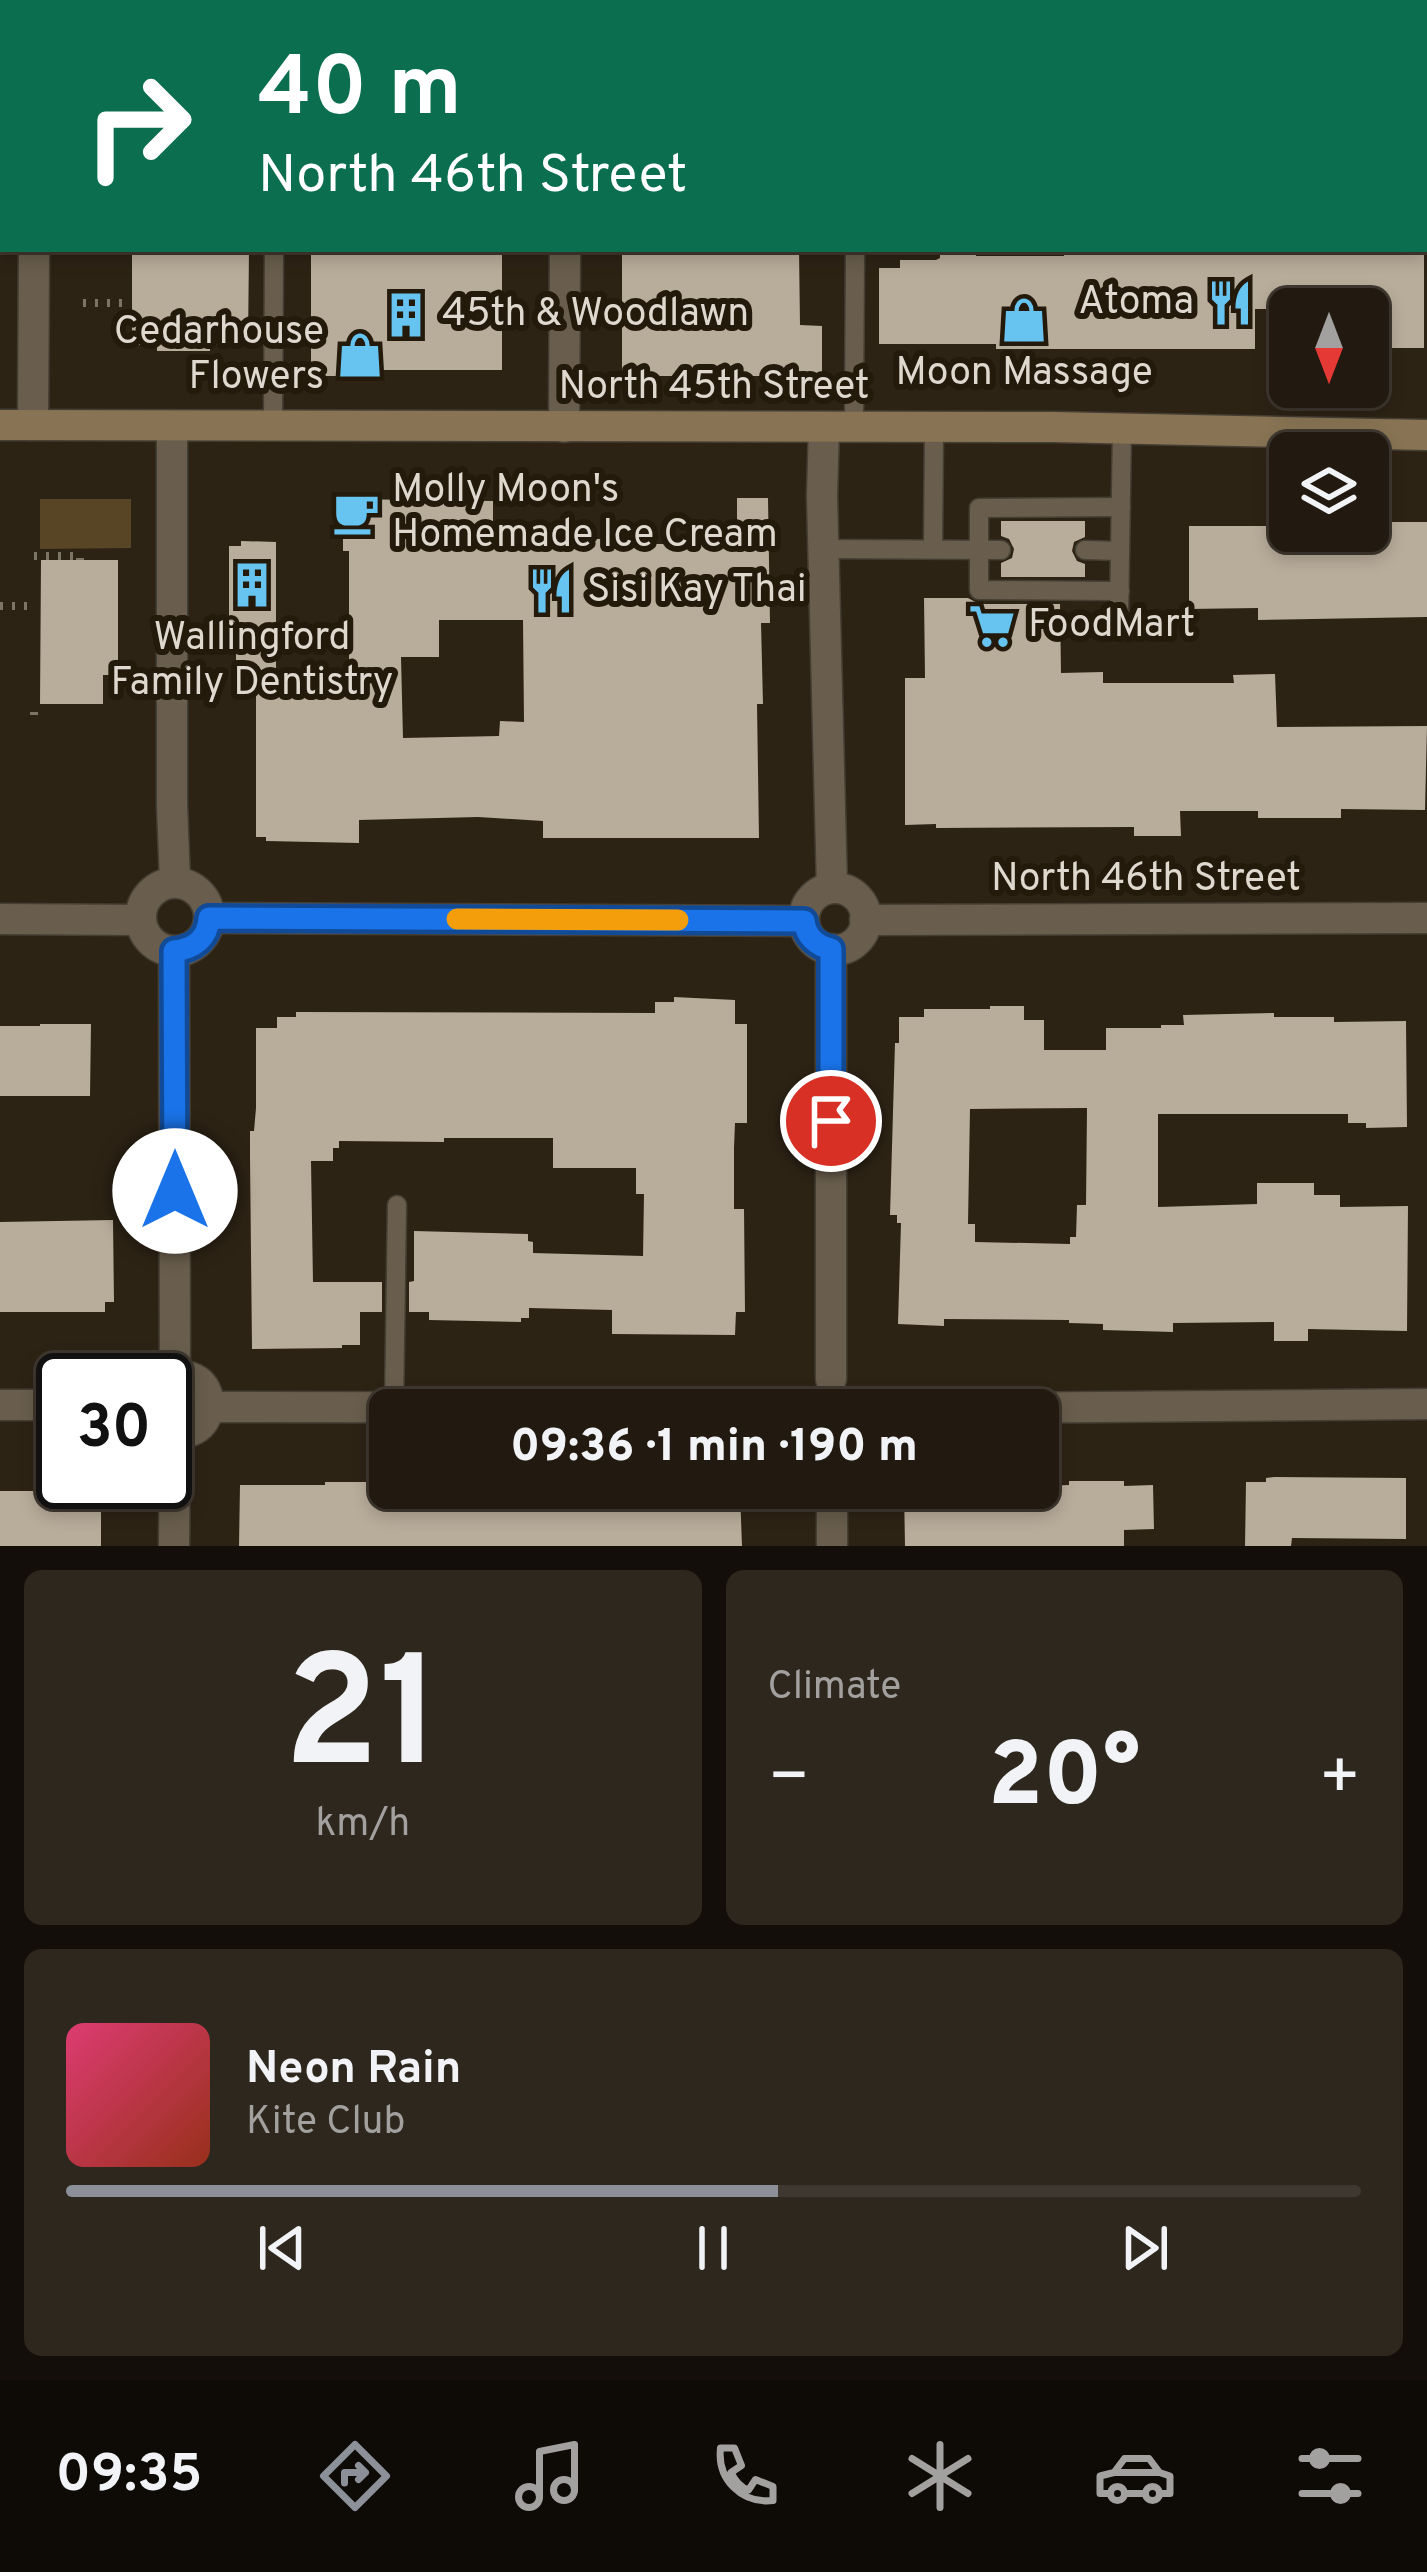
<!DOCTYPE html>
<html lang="en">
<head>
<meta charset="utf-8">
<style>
  :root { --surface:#221a10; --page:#2e271e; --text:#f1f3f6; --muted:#a2a19f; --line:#3f3830; --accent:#8c9099 }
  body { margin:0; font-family:Overpass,sans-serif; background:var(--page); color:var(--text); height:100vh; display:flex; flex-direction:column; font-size:45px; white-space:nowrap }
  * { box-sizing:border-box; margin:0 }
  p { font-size:39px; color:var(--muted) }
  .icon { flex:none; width:66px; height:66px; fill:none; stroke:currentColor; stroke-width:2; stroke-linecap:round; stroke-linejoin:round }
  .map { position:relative; height:1546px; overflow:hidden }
  .panel { display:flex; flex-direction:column; gap:24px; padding:24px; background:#130e09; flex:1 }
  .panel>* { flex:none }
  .top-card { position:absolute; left:0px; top:0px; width:1428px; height:252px; box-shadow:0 6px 18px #0003,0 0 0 3px var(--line); background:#0b6e4f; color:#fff; overflow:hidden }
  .needle { width:78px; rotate:180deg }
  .tools { position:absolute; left:1269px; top:288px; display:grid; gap:24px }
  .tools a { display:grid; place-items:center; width:120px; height:120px; border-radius:18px; background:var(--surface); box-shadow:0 6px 18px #0003,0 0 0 3px var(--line); font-size:60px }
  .speed { position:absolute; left:36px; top:1353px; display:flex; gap:24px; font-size:60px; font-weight:700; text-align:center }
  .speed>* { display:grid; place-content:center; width:156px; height:156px; border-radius:50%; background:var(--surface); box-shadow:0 6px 18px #0003,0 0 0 3px var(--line); line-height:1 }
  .speed .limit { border:6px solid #111; border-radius:18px; background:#fff; color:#111 }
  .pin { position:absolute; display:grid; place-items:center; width:102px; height:102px; color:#fff; margin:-51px; border:6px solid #fff; border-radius:50%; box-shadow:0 3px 12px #0007 }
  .me { position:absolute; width:132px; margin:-66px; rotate:0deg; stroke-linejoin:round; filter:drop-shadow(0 0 9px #0008) }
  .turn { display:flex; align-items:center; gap:42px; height:252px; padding:0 60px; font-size:54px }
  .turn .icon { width:156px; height:156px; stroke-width:2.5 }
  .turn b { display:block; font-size:84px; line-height:102px }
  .big { font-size:90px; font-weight:800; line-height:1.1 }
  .panel .tile { flex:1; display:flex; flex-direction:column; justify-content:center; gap:18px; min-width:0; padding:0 42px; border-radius:18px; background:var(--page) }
  .panel .dial { align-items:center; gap:0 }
  .dial b { font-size:156px; line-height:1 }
  .song { display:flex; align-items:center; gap:36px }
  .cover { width:144px; height:144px; border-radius:18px; background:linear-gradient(135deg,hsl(340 70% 55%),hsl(10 70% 35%)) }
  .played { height:12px; border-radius:6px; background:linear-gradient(90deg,var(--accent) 55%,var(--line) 55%) }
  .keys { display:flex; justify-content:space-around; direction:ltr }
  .heat { display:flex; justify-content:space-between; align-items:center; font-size:66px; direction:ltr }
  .panel .tiles { flex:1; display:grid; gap:24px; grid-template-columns:1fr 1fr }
  .tile:last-child { grid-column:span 2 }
  .trip { position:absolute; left:369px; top:1389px; width:690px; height:120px; border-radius:18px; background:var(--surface); box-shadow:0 6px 18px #0003,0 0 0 3px var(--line); font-weight:800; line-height:120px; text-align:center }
  .menu { display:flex; height:192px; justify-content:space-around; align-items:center; background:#0e0a06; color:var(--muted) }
  .menu .icon { width:84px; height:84px }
  .menu .current { color:var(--accent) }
  .menu b { font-size:54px; color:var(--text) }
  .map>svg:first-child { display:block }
</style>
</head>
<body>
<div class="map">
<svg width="1427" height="1546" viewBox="0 0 1427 1546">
  <rect width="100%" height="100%" fill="#2d2315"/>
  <!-- green -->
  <polygon fill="#584526" points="40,499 131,499 131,548 40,549"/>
  <!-- building -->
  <g fill="#b8ac9a" fill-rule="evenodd">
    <polygon points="132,249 249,249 248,345 210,345 210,351 157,351 157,345 132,345"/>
    <polygon points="311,249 502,249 502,370 381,370 381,376 311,376"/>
    <polygon points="622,249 799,249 800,325 822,326 822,376 622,376"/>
    <polygon points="940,249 976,249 976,256 1064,256 1064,249 1424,249 1424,348 1368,348 1368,309 1255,309 1255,349 996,349 996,344 879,344 879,268 900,268 900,260 936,260 940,258"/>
    <path d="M737 498H768L770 623H761L763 704H757L759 838H543V821L478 817 359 820V843L266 841V837H256V673H349V551H343V499L493 501V526L575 525 578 539H640V544H737ZM439 620H523L524 722 500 721 499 736 403 738 401 657H439Z"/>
    <polygon points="1001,521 1085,521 1085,537 1074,542 1072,551 1077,561 1085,564 1085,577 1001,577 1001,563 1012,558 1014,549 1009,539 1001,536"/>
    <polygon points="1381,522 1427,522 1427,617 1258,620 1258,608 1189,609 1189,526 1290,526 1290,531 1382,531"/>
    <polygon points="241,541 276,542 276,670 236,670 236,623 229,623 229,546 241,546"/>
    <polygon points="41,560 118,560 118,675 103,675 103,704 40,704"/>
    <polygon points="924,598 968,598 979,604 1060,604 1061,673 1103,672 1103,683 1234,683 1233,675 1275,674 1277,727 1427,726 1425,810 1341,809 1341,818 1258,818 1258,811 1180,811 1181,836 1134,836 1134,827 936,828 936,824 905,825 905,678 925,678"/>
    <polygon points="674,997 735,1000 735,1024 747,1024 747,1123 735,1123 734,1148 734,1209 744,1209 745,1312 736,1312 735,1335 612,1334 612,1310 529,1308 529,1318 521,1318 521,1322 429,1320 429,1312 409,1312 409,1282 414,1281 414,1231 528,1234 528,1241 533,1242 533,1253 643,1256 644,1194 636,1194 636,1168 553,1168 553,1138 444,1138 444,1142 339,1141 339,1148 333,1148 333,1161 311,1161 313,1282 382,1282 382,1312 360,1312 360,1345 342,1345 342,1348 252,1349 250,1158 250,1131 254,1131 256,1108 256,1028 277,1028 277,1017 296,1017 296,1012 655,1013 655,1002 674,1002"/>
    <path d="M990 1006H1024V1020H1044V1050H1106V1028H1161V1025H1184L1183 1015 1274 1013V1017H1334V1022L1406 1021 1407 1127 1366 1128V1123H1348V1114H1158V1207L1257 1204V1183H1314V1195H1340V1207L1408 1206 1407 1331 1308 1329V1341H1274V1322L1173 1323V1332L1103 1330V1324L1069 1323V1320L944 1319V1326L898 1324 901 1223H897V1215H890L895 1043H899V1017H924V1009H990ZM1087 1108 1086 1205H1077L1076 1237H1070V1244L975 1242V1224H968L970 1109Z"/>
    <polygon points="40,1024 91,1024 90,1096 0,1096 0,1026 40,1026"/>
    <polygon points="113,1220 114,1302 105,1302 105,1312 0,1312 0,1222"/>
    <polygon points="1274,1477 1406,1478 1406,1539 1292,1538 1291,1546 1245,1546 1246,1482 1266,1482 1266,1478"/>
    <polygon points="1069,1481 1124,1481 1124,1486 1153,1485 1154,1529 1124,1530 1124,1546 905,1546 904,1488 1038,1488 1038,1486 1069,1485"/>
    <polygon points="325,1482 366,1482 366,1488 503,1488 503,1491 651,1489 651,1492 740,1491 742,1546 239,1546 240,1485 325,1485"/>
    <polygon points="0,1491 76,1491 75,1500 101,1500 101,1546 0,1546"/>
  </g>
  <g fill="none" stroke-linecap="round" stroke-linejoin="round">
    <!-- lane casing -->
    <g stroke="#453e33" stroke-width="21">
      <g id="lane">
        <polyline points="909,0 909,3"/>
        <polyline points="0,126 3,126"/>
        <polyline points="273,426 274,249"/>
        <polyline points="854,427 855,249"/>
        <polyline points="824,549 1001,550"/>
        <polyline points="933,549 934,427"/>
        <polyline points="1085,550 1120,551"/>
        <polyline points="1120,591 979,590 979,508 1121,507"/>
        <polyline points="1119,618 1122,428"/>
        <polyline points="394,1408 397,1205"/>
      </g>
    </g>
    <!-- street casing -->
    <g stroke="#453e33" stroke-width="33">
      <g id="street">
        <polyline points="39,3 39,0"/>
        <polyline points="568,3 568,0"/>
        <polyline points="33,425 34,249"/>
        <polyline points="172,426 172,805 175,882"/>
        <polyline points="564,427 565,249"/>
        <polyline points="824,427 822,496 832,888"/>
        <circle cx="175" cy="917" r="34"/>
        <circle cx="835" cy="919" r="31"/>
        <polyline points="210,918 804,921"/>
        <polyline points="0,919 141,920"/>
        <polyline points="865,920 1427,918"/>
        <polyline points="174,951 175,1375"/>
        <polyline points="831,1379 831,949"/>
        <path d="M164 1380C223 1356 223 1451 165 1429"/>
        <polyline points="0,1405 63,1405"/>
        <polyline points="209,1407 802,1408"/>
        <polyline points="864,1409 1427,1404"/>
        <polyline points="174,1546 175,1433"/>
        <polyline points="832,1546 832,1488"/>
      </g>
    </g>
    <!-- secondary casing -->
    <g stroke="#453e33" stroke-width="33">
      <polyline id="secondary" points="0,425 1053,427 1427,435"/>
    </g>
    <!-- path -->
    <g stroke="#7d7468" stroke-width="8" stroke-dasharray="3 9" stroke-linecap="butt">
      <polyline points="1292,0 1292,3"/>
      <polyline points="1333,0 1333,3"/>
      <polyline points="1370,3 1370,0"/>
      <polyline points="83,303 130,303"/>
      <polyline points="34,556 80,556 80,560"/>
      <polyline points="0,606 34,606"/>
      <polyline points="34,712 34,722"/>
    </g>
    <!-- lane -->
    <use href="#lane" stroke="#695e4d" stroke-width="18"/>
    <!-- street -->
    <use href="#street" stroke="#695e4d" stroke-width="30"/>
    <!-- secondary -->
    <use href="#secondary" stroke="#887454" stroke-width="30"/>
  </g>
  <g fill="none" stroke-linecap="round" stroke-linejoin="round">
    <!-- route casing -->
    <g stroke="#114b97" stroke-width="30">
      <path id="route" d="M175 1191 174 951C194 949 208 938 209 918L804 921C806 936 816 946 831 949V1121"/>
    </g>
    <!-- route -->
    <use href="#route" stroke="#1a73e8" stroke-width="21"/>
    <!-- slow -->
    <polyline stroke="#f59e0b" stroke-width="21" points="457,919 678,920"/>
  </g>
  <!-- icons -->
  <defs>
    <g id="restaurant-bare" transform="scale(3.6)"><path d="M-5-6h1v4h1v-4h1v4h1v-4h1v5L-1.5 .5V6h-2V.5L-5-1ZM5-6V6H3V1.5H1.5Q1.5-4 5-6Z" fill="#67c4f0" stroke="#231a0c" stroke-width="2.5" paint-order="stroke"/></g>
    <g id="building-bare" transform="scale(3.6)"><path d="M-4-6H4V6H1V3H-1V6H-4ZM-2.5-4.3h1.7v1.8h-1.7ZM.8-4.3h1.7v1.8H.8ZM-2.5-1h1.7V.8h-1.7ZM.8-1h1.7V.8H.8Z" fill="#67c4f0" stroke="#231a0c" stroke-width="2.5" paint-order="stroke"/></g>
    <g id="shop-bare" transform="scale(3.6)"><path d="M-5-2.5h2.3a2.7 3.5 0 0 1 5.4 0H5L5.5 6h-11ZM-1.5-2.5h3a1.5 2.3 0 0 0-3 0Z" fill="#67c4f0" stroke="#231a0c" stroke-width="2.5" paint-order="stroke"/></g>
    <g id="cafe-bare" transform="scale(3.6)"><path d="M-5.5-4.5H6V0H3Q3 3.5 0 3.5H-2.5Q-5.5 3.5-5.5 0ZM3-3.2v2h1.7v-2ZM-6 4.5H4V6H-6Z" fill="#67c4f0" stroke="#231a0c" stroke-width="2.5" paint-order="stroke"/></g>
    <g id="supermarket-bare" transform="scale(3.6)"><path d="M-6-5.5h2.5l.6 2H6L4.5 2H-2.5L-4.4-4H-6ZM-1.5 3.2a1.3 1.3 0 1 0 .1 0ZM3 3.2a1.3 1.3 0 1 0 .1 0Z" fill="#67c4f0" stroke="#231a0c" stroke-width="2.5" paint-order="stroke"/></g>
  </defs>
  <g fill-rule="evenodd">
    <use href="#restaurant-bare" x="1230" y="303"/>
    <use href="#building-bare" x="406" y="315"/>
    <use href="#shop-bare" x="1024" y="320"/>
    <use href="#shop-bare" x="360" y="355"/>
    <use href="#cafe-bare" x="356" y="513"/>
    <use href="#building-bare" x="252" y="585"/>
    <use href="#restaurant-bare" x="551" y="591"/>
    <use href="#supermarket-bare" x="992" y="626"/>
  </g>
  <g text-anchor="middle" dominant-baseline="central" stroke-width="12" stroke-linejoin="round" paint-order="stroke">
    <!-- poi labels -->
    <g font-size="39" fill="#ded8ce" stroke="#231a0c" text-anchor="start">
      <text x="1194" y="303" text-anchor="end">Atoma</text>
      <text x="442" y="315">45th &amp; Woodlawn</text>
      <text x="324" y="333" text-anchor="end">Cedarhouse<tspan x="324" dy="45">Flowers</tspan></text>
      <text x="1024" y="374" text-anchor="middle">Moon Massage</text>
      <text x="392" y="491">Molly Moon's<tspan x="392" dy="45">Homemade Ice Cream</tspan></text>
      <text x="587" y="591">Sisi Kay Thai</text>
      <text x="1028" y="626">FoodMart</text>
      <text x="252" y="639" text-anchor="middle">Wallingford<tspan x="252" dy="45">Family Dentistry</tspan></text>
    </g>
    <!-- street labels -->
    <g font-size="39" fill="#ded8ce" stroke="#231a0c">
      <text x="714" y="388">North 45th Street</text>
      <text x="1146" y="880">North 46th Street</text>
    </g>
  </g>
</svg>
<div class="tools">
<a><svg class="needle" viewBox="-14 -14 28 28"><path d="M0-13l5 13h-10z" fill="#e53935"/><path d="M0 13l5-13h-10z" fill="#a2a19f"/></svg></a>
<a><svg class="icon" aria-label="layers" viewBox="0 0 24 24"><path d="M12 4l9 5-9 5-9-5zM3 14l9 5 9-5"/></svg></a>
</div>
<div class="speed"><div class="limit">30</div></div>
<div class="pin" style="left:831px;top:1121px;background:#d93025"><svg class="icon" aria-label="arrive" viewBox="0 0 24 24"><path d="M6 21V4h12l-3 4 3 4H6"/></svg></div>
<svg class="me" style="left:175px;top:1191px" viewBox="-20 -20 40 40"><circle r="19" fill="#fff"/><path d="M0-13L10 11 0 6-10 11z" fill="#1a73e8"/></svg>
<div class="trip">09:36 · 1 min · 190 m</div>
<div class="top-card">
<div class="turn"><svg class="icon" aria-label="right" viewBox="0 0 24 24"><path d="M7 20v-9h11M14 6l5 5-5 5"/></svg><div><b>40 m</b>North 46th Street</div></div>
</div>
</div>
<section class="panel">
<div class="tiles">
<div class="tile dial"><b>21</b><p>km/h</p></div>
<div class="tile"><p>Climate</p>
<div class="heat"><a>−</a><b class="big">20°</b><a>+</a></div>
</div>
<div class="tile">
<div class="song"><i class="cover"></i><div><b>Neon Rain</b><p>Kite Club</p></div></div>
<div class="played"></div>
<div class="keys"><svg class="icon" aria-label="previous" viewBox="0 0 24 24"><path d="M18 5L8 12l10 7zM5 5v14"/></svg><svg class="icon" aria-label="pause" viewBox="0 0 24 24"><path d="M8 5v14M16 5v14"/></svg><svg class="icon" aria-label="next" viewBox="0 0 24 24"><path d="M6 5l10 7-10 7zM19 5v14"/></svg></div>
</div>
</div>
</section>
<nav class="menu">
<b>09:35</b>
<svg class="icon current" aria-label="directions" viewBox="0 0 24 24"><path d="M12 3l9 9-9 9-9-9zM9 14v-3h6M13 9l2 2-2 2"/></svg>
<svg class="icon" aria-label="music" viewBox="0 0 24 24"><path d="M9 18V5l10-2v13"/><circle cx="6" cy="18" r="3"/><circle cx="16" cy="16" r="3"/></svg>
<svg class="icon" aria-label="phone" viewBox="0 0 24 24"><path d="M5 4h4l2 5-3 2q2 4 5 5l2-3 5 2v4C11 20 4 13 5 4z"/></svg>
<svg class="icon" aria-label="climate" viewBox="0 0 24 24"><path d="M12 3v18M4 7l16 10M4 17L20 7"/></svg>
<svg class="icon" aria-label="car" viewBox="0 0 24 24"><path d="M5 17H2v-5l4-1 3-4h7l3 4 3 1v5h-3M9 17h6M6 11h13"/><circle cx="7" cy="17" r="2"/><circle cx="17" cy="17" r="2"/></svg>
<svg class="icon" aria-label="filters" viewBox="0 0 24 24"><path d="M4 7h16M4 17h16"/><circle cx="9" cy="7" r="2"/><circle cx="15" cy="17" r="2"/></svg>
</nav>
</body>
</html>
